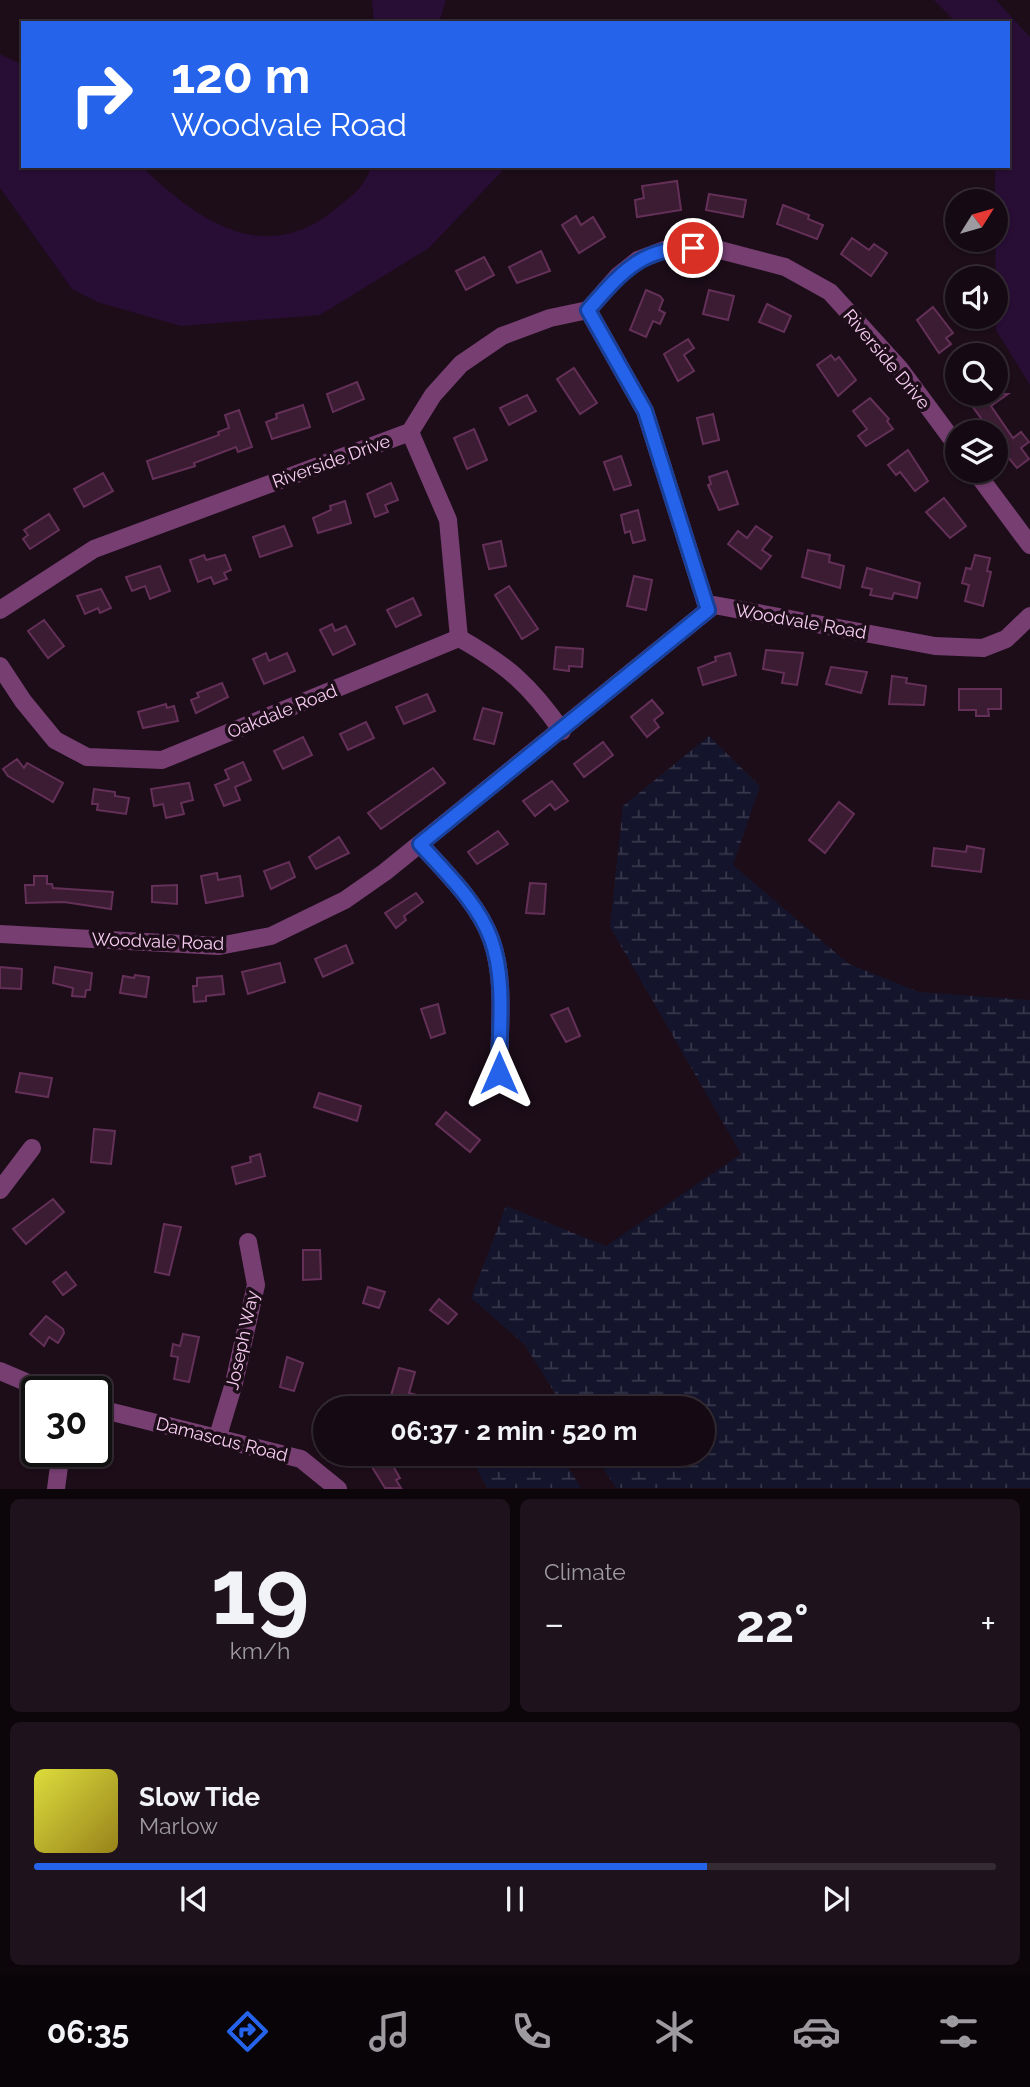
<!DOCTYPE html>
<html lang="en">
<head>
<meta charset="utf-8">
<style>
  :root { --surface:#150a13; --page:#1e131c; --text:#f1f3f6; --muted:#9d9aa0; --line:#342b33; --accent:#2563eb }
  body { margin:0; font-family:Raleway,sans-serif; background:var(--page); color:var(--text); height:100vh; display:flex; flex-direction:column; font-size:26px; white-space:nowrap }
  * { box-sizing:border-box; margin:0 }
  p { font-size:23px; color:var(--muted) }
  .icon { flex:none; width:38px; height:38px; fill:none; stroke:currentColor; stroke-width:2; stroke-linecap:round; stroke-linejoin:round }
  .map { position:relative; height:1489px; overflow:hidden }
  .drawer { display:flex; flex-direction:column; gap:10px; padding:10px; background:#0c060a; flex:1 }
  .drawer>* { flex:none }
  .guide { position:absolute; left:21px; top:21px; width:989px; height:147px; border-radius:0px; box-shadow:0 2px 5px #0004,0 0 0 2px var(--line); background:#2563eb; color:#fff; overflow:hidden }
  .needle { width:46px; rotate:53deg }
  .buttons { position:absolute; left:945px; top:189px; display:grid; gap:14px }
  .buttons a { display:grid; place-items:center; width:63px; height:63px; border-radius:50%; background:var(--surface); box-shadow:0 2px 5px #0004,0 0 0 2px var(--line); font-size:35px }
  .speed { position:absolute; left:21px; top:1376px; display:flex; gap:14px; font-size:35px; font-weight:700; text-align:center }
  .speed>* { display:grid; place-content:center; width:91px; height:91px; border-radius:50%; background:var(--surface); box-shadow:0 2px 5px #0004,0 0 0 2px var(--line); line-height:1 }
  .speed .limit { border:4px solid #111; border-radius:10px; background:#fff; color:#111 }
  .pin { position:absolute; display:grid; place-items:center; width:60px; height:60px; color:#fff; margin:-30px; border:4px solid #fff; border-radius:50%; box-shadow:0 2px 7px #0007 }
  .me { position:absolute; width:77px; margin:-38px; rotate:0deg; stroke-linejoin:round; filter:drop-shadow(0 0 5px #0008) }
  .turn { display:flex; align-items:center; gap:24px; height:147px; padding:0 35px; font-size:32px }
  .turn .icon { width:91px; height:91px; stroke-width:2.5 }
  .turn b { display:block; font-size:49px; line-height:60px }
  .big { font-size:52px; font-weight:700; line-height:1.1 }
  .drawer .tile { flex:1; display:flex; flex-direction:column; justify-content:center; gap:10px; min-width:0; padding:0 24px; border-radius:10px; background:var(--page) }
  .drawer .dial { align-items:center; gap:0 }
  .dial b { font-size:91px; line-height:1 }
  .song { display:flex; align-items:center; gap:21px }
  .cover { width:84px; height:84px; border-radius:10px; background:linear-gradient(135deg,hsl(60 70% 55%),hsl(50 70% 35%)) }
  .played { height:7px; border-radius:4px; background:linear-gradient(90deg,var(--accent) 70%,var(--line) 70%) }
  .keys { display:flex; justify-content:space-around; direction:ltr }
  .heat { display:flex; justify-content:space-between; align-items:center; font-size:38px; direction:ltr }
  .drawer .tiles { flex:1; display:grid; gap:10px; grid-template-columns:1fr 1fr }
  .tile:last-child { grid-column:span 2 }
  .trip { position:absolute; left:313px; top:1396px; width:402px; height:70px; border-radius:35px; background:var(--surface); box-shadow:0 2px 5px #0004,0 0 0 2px var(--line); font-weight:700; line-height:70px; text-align:center }
  .menu { display:flex; height:112px; justify-content:space-around; align-items:center; background:#080408; color:var(--muted) }
  .menu .icon { width:49px; height:49px }
  .menu .on { color:var(--accent) }
  .menu b { font-size:32px; color:var(--text) }
  .map>svg:first-child { display:block }
</style>
</head>
<body>
<div class="map">
<svg width="1030" height="1489" viewBox="0 0 1030 1489">
  <defs>
    <pattern id="wetland-marsh" width="20" height="14" patternUnits="userSpaceOnUse" patternTransform="scale(1.75)"><rect width="20" height="14" fill="#14152c"/><path d="M1 5h8M5 5V1M11 12h8M15 12V8" fill="none" stroke="#37364b"/></pattern>
  </defs>
  <rect width="100%" height="100%" fill="#1c0d19"/>
  <!-- wetland -->
  <g fill="url(#wetland-marsh)">
    <polygon points="709,736 760,786 733,865 849,964 919,992 1030,1000 1030,1488 616,1488 594,1454 704,1454 704,1409 565,1409 524,1344 471,1298 506,1206 606,1246 741,1154 610,927 623,806"/>
    <polygon points="469,1454 560,1454 581,1488 487,1488"/>
  </g>
  <!-- water -->
  <g fill="#280d35">
    <polygon points="372,0 446,0 439,23 374,23"/>
    <polygon points="934,0 996,0 1030,37 1030,385 996,330 995,166 1008,166 1008,23 957,23"/>
    <path d="M0 54 23 65V166H141C196 219 263 268 334 210 351 196 365 188 371 166H507L429 248 320 315 181 326 97 302 72 289 0 188Z"/>
  </g>
  <!-- building -->
  <g fill="#3b1c33" stroke="#643058" stroke-width="2">
    <polygon points="677,181 681,210 637,217 635,200 644,198 642,186"/>
    <polygon points="709,194 746,200 743,217 706,210"/>
    <polygon points="783,205 809,215 808,219 823,225 817,239 777,224"/>
    <polygon points="576,216 581,225 593,217 605,237 579,253 562,225"/>
    <polygon points="852,238 869,250 874,244 887,253 871,276 841,254"/>
    <polygon points="541,251 550,271 517,283 509,267"/>
    <polygon points="484,257 494,275 466,290 456,271"/>
    <polygon points="646,290 660,296 663,300 659,310 665,313 660,324 653,321 646,337 630,330"/>
    <polygon points="709,290 734,296 728,320 703,314"/>
    <polygon points="767,304 791,316 784,332 759,322"/>
    <polygon points="933,307 953,333 946,338 951,344 939,353 917,320"/>
    <polygon points="688,339 694,348 684,355 694,371 678,381 664,354"/>
    <polygon points="831,355 835,360 839,357 856,380 838,396 817,365"/>
    <polygon points="574,368 597,403 580,414 557,379"/>
    <polygon points="357,382 364,399 333,412 327,394"/>
    <polygon points="974,394 1008,394 991,406 1013,438 1021,432 1029,442 1021,448 1029,459 1017,468 996,443 996,432 991,432 967,399"/>
    <polygon points="527,395 536,411 509,425 500,408"/>
    <polygon points="870,398 889,419 887,421 893,429 866,446 858,436 867,429 853,411"/>
    <polygon points="303,405 310,427 272,439 266,422 277,418 276,414"/>
    <polygon points="239,410 252,447 238,452 236,447 194,463 195,466 153,479 147,461 219,435 218,432 229,428 225,415"/>
    <polygon points="713,414 719,440 703,444 697,418"/>
    <polygon points="474,429 487,460 467,469 454,438"/>
    <polygon points="908,450 928,481 915,491 900,472 896,475 888,465"/>
    <polygon points="621,456 631,485 614,490 604,462"/>
    <polygon points="727,471 738,504 719,510 708,485 711,484 709,477"/>
    <polygon points="103,473 113,491 84,507 74,489"/>
    <polygon points="391,483 398,500 385,505 388,512 375,517 367,494"/>
    <polygon points="944,498 966,526 950,538 926,512"/>
    <polygon points="345,501 351,523 318,533 313,518 331,510 330,506"/>
    <polygon points="638,510 645,540 633,543 630,531 625,533 621,515"/>
    <polygon points="49,514 59,530 30,549 23,539 28,535 24,530"/>
    <polygon points="284,526 292,546 260,557 253,537"/>
    <polygon points="756,526 772,537 762,550 771,556 761,569 728,544 738,531 747,538"/>
    <polygon points="501,541 506,566 489,569 483,545"/>
    <polygon points="808,550 830,555 829,562 844,566 840,588 802,577"/>
    <polygon points="204,555 206,560 225,555 231,570 224,573 227,579 214,584 211,577 198,582 190,560"/>
    <polygon points="975,555 990,558 987,571 991,572 983,606 965,601 969,585 962,583 966,568 971,569"/>
    <polygon points="160,566 170,591 150,599 145,586 132,591 126,577"/>
    <polygon points="867,568 920,583 917,598 894,593 892,599 870,595 872,589 862,587"/>
    <polygon points="634,576 652,580 646,610 627,606"/>
    <polygon points="509,586 538,629 522,639 495,595"/>
    <polygon points="101,589 111,608 100,613 98,608 85,614 77,596"/>
    <polygon points="413,598 421,615 396,627 387,610"/>
    <polygon points="44,620 64,646 48,658 28,631"/>
    <polygon points="332,624 335,631 346,626 355,644 333,655 320,630"/>
    <polygon points="556,647 583,649 582,667 569,666 569,671 554,669"/>
    <polygon points="766,650 803,653 797,685 782,683 784,673 763,669"/>
    <polygon points="266,653 269,661 287,653 295,671 264,684 253,659"/>
    <polygon points="730,653 736,675 703,685 698,668 716,661 715,657"/>
    <polygon points="831,667 867,672 861,693 826,684"/>
    <polygon points="892,676 907,678 906,683 926,686 924,705 889,704"/>
    <polygon points="222,683 228,697 196,713 191,700 199,697 197,693"/>
    <polygon points="959,689 1001,689 1001,709 988,709 989,716 976,716 976,710 959,710"/>
    <polygon points="427,694 435,711 404,724 396,707"/>
    <polygon points="652,700 663,713 654,720 659,727 647,737 631,717"/>
    <polygon points="166,704 167,708 174,706 178,721 143,728 138,712"/>
    <polygon points="483,708 502,713 494,744 474,739"/>
    <polygon points="366,722 374,738 348,750 340,734"/>
    <polygon points="303,737 312,755 283,769 274,751"/>
    <polygon points="603,742 613,755 584,777 574,764"/>
    <polygon points="17,759 24,768 27,763 63,783 53,802 8,776 3,769"/>
    <polygon points="243,762 251,780 235,787 240,800 224,806 215,785 229,779 225,770"/>
    <polygon points="433,768 445,783 381,829 368,813"/>
    <polygon points="552,781 568,801 555,810 550,804 535,816 523,801"/>
    <polygon points="189,783 193,800 181,803 184,814 166,818 163,804 154,806 151,789"/>
    <polygon points="94,789 115,792 115,796 129,798 126,814 97,810 98,804 92,804"/>
    <polygon points="839,802 854,814 825,853 809,840"/>
    <polygon points="498,831 508,844 477,864 468,852"/>
    <polygon points="339,837 349,853 316,869 309,857"/>
    <polygon points="967,846 984,849 981,872 932,866 934,848 966,852"/>
    <polygon points="289,862 295,877 271,889 264,871"/>
    <polygon points="217,873 218,880 240,876 243,896 206,903 201,876"/>
    <polygon points="34,876 47,876 47,884 52,884 53,888 113,892 111,909 64,902 26,903 25,885 34,885"/>
    <polygon points="530,883 546,884 544,914 526,913"/>
    <polygon points="177,885 177,904 152,902 152,886"/>
    <polygon points="416,893 423,902 404,916 406,920 396,928 385,913"/>
    <polygon points="346,945 353,963 323,977 315,959"/>
    <polygon points="280,963 285,982 248,994 242,972"/>
    <polygon points="0,967 22,969 21,989 0,988"/>
    <polygon points="55,967 92,973 90,990 86,990 85,997 72,996 73,988 53,983"/>
    <polygon points="135,975 149,977 146,997 120,993 123,976 134,978"/>
    <polygon points="222,976 224,994 206,996 206,1001 194,1002 193,986 197,986 197,978"/>
    <polygon points="438,1004 445,1033 431,1038 421,1009"/>
    <polygon points="568,1008 580,1036 566,1042 551,1015"/>
    <polygon points="20,1073 52,1078 48,1097 16,1092"/>
    <polygon points="319,1093 361,1106 357,1121 314,1107"/>
    <polygon points="446,1112 480,1140 470,1152 436,1124"/>
    <polygon points="94,1129 115,1131 111,1164 91,1162"/>
    <polygon points="260,1154 265,1176 236,1184 232,1167 251,1162 250,1157"/>
    <polygon points="53,1199 64,1212 26,1244 13,1229"/>
    <polygon points="164,1224 181,1227 169,1275 155,1272"/>
    <polygon points="303,1250 320,1250 321,1279 303,1280"/>
    <polygon points="66,1272 76,1285 63,1295 53,1282"/>
    <polygon points="368,1287 385,1292 379,1308 363,1303"/>
    <polygon points="439,1299 457,1314 448,1324 430,1310"/>
    <polygon points="46,1316 63,1329 64,1333 58,1343 49,1337 44,1346 30,1334"/>
    <polygon points="183,1334 199,1337 189,1382 174,1379 178,1357 171,1356 173,1344 180,1346"/>
    <polygon points="287,1357 303,1363 294,1391 280,1387"/>
    <polygon points="399,1368 415,1372 409,1393 417,1395 413,1409 388,1406"/>
    <polygon points="364,1454 386,1454 400,1478 396,1480 401,1488 385,1488"/>
  </g>
  <g fill="none" stroke-linecap="round" stroke-linejoin="round">
    <!-- minor -->
    <g stroke="#763e71" stroke-width="18">
      <polyline points="588,310 645,411 708,610"/>
      <polyline points="410,432 448,520 459,638"/>
      <polyline points="975,471 1030,545"/>
      <polyline points="0,610 94,549 410,432 433,395 461,364 502,336 550,318 588,310 618,276 638,260 670,248 716,249 785,267 830,292 900,369 957,446"/>
      <path d="M0 666 23 701 55 740 87 757 162 760 459 638C507 665 530 685 562 731"/>
      <path d="M420 844C445 872 478 903 491 939 506 979 499 1031 499 1073"/>
      <polyline points="0,934 219,946 271,936 345,900 385,872 714,605 935,646 983,648 1006,639 1030,616"/>
      <polyline points="0,1190 32,1148"/>
      <polyline points="0,1371 47,1391"/>
      <polyline points="96,1408 301,1459 338,1489"/>
      <polyline points="218,1436 234,1383 256,1285 248,1242"/>
      <polyline points="56,1489 61,1451"/>
    </g>
  </g>
  <g fill="none" stroke-linecap="round" stroke-linejoin="round">
    <!-- route casing -->
    <g stroke="#184099" stroke-width="18">
      <path id="route" d="M499 1073C499 1031 506 979 491 939 478 903 445 872 420 844L708 610 645 411 588 310C620 274 641 247 693 248"/>
    </g>
    <!-- route -->
    <use href="#route" stroke="#2563eb" stroke-width="12"/>
  </g>
  <g text-anchor="middle" dominant-baseline="central" stroke-width="7" stroke-linejoin="round" paint-order="stroke">
    <!-- street labels -->
    <g font-size="18" fill="#f9cef3" stroke="#1c0d19">
      <text transform="translate(887 359) rotate(50)">Riverside Drive</text>
      <text transform="translate(331 461) rotate(-20)">Riverside Drive</text>
      <text transform="translate(801 621) rotate(10)">Woodvale Road</text>
      <text transform="translate(282 711) rotate(-22)">Oakdale Road</text>
      <text transform="translate(158 941) rotate(2)">Woodvale Road</text>
      <text transform="translate(242 1340) rotate(-78)">Joseph Way</text>
      <text transform="translate(222 1439) rotate(14)">Damascus Road</text>
    </g>
  </g>
</svg>
<div class="buttons">
<a><svg class="needle" viewBox="-14 -14 28 28"><path d="M0-13l5 13h-10z" fill="#e53935"/><path d="M0 13l5-13h-10z" fill="#9d9aa0"/></svg></a>
<a><svg class="icon" aria-label="sound" viewBox="0 0 24 24"><path d="M4 9h4l5-4v14l-5-4H4zM17 9q2 3 0 6"/></svg></a>
<a><svg class="icon" aria-label="search" viewBox="0 0 24 24"><circle cx="10" cy="10" r="6"/><path d="M15 15l6 6"/></svg></a>
<a><svg class="icon" aria-label="layers" viewBox="0 0 24 24"><path d="M12 4l9 5-9 5-9-5zM3 14l9 5 9-5"/></svg></a>
</div>
<div class="speed"><div class="limit">30</div></div>
<div class="pin" style="left:693px;top:248px;background:#d93025"><svg class="icon" aria-label="arrive" viewBox="0 0 24 24"><path d="M6 21V4h12l-3 4 3 4H6"/></svg></div>
<svg class="me" style="left:499px;top:1073px" viewBox="-20 -20 40 40"><path d="M0-17L14 15 0 8-14 15z" fill="#2563eb" stroke="#fff" stroke-width="4"/></svg>
<div class="trip">06:37 · 2 min · 520 m</div>
<div class="guide">
<div class="turn"><svg class="icon" aria-label="right" viewBox="0 0 24 24"><path d="M7 20v-9h11M14 6l5 5-5 5"/></svg><div><b>120 m</b>Woodvale Road</div></div>
</div>
</div>
<section class="drawer">
<div class="tiles">
<div class="tile dial"><b>19</b><p>km/h</p></div>
<div class="tile"><p>Climate</p>
<div class="heat"><a>−</a><b class="big">22°</b><a>+</a></div>
</div>
<div class="tile">
<div class="song"><i class="cover"></i><div><b>Slow Tide</b><p>Marlow</p></div></div>
<div class="played"></div>
<div class="keys"><svg class="icon" aria-label="previous" viewBox="0 0 24 24"><path d="M18 5L8 12l10 7zM5 5v14"/></svg><svg class="icon" aria-label="pause" viewBox="0 0 24 24"><path d="M8 5v14M16 5v14"/></svg><svg class="icon" aria-label="next" viewBox="0 0 24 24"><path d="M6 5l10 7-10 7zM19 5v14"/></svg></div>
</div>
</div>
</section>
<nav class="menu">
<b>06:35</b>
<svg class="icon on" aria-label="directions" viewBox="0 0 24 24"><path d="M12 3l9 9-9 9-9-9zM9 14v-3h6M13 9l2 2-2 2"/></svg>
<svg class="icon" aria-label="music" viewBox="0 0 24 24"><path d="M9 18V5l10-2v13"/><circle cx="6" cy="18" r="3"/><circle cx="16" cy="16" r="3"/></svg>
<svg class="icon" aria-label="phone" viewBox="0 0 24 24"><path d="M5 4h4l2 5-3 2q2 4 5 5l2-3 5 2v4C11 20 4 13 5 4z"/></svg>
<svg class="icon" aria-label="climate" viewBox="0 0 24 24"><path d="M12 3v18M4 7l16 10M4 17L20 7"/></svg>
<svg class="icon" aria-label="car" viewBox="0 0 24 24"><path d="M5 17H2v-5l4-1 3-4h7l3 4 3 1v5h-3M9 17h6M6 11h13"/><circle cx="7" cy="17" r="2"/><circle cx="17" cy="17" r="2"/></svg>
<svg class="icon" aria-label="filters" viewBox="0 0 24 24"><path d="M4 7h16M4 17h16"/><circle cx="9" cy="7" r="2"/><circle cx="15" cy="17" r="2"/></svg>
</nav>
</body>
</html>
